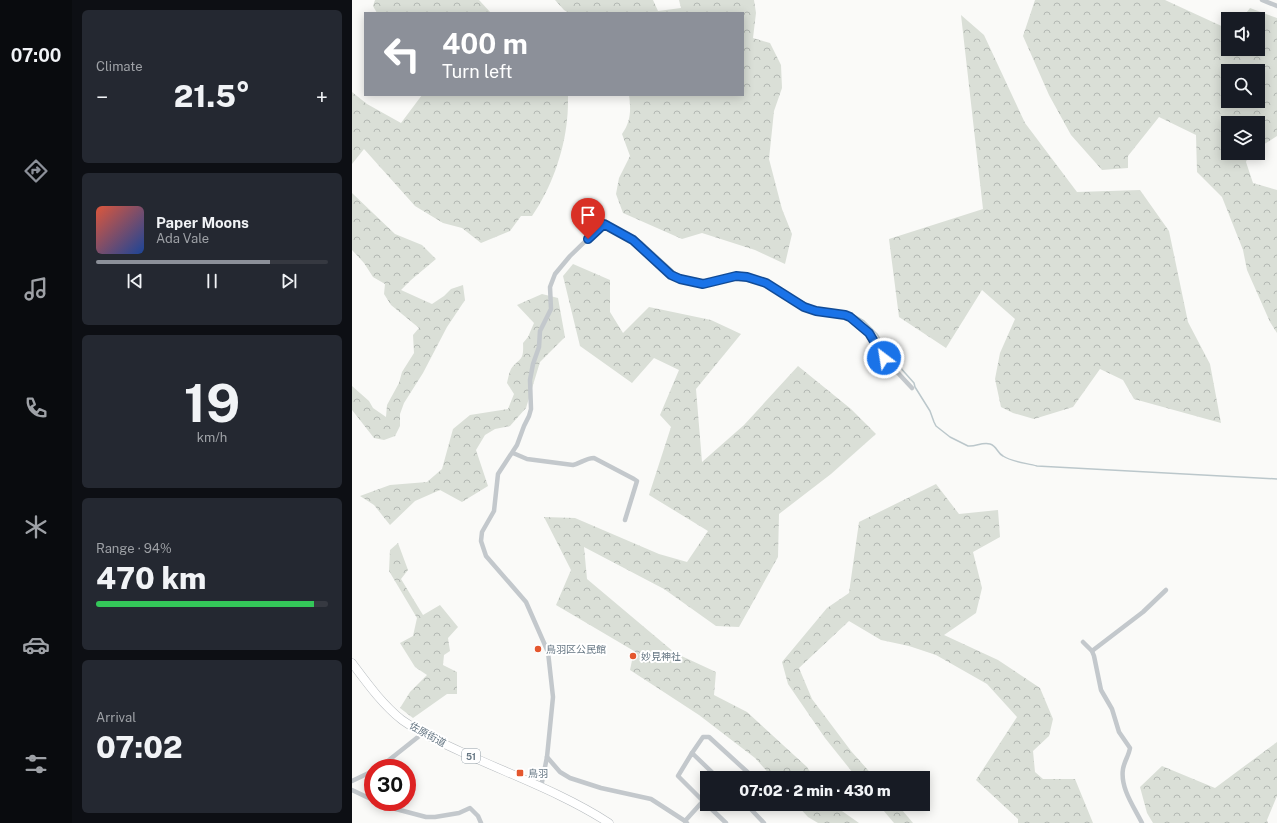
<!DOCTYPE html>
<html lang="en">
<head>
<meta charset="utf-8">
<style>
  :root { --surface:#171b24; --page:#242831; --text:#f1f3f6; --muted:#9ea1a6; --line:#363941; --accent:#8c9099 }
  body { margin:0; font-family:"Public Sans","Noto Sans JP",sans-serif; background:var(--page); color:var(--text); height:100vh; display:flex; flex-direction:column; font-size:15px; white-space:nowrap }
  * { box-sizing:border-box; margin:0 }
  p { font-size:13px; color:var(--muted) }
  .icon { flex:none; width:22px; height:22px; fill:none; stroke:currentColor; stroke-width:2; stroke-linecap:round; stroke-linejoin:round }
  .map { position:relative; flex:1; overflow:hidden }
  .sheet { display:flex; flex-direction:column; gap:10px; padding:10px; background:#0d0f14; width:280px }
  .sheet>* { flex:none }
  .hud { position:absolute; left:12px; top:12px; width:380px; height:84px; border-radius:0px; box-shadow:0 2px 10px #0003; background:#8c9099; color:#fff; overflow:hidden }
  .controls { position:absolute; left:869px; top:12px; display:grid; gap:8px }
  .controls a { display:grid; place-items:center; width:44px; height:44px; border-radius:0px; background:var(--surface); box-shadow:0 2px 10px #0003; font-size:20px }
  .speed { position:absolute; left:12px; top:759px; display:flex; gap:8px; font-size:20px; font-weight:700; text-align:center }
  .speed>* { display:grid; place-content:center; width:52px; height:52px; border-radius:50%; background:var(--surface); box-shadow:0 2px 10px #0003; line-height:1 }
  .speed .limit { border:6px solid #d22; background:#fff; color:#111 }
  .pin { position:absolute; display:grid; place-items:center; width:34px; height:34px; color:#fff; margin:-41px -17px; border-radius:50% 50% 50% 0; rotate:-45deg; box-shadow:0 0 4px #0007 }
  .pin .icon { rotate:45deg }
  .me { position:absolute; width:44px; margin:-22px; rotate:329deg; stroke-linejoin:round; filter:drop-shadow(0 0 3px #0008) }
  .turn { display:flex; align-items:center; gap:14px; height:84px; padding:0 12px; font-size:18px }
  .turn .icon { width:52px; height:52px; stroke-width:2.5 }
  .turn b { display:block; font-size:28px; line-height:34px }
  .big { font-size:30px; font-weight:800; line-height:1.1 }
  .sheet .widget { flex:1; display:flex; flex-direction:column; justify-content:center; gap:6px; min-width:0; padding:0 14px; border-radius:6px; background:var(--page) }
  .sheet .dial { align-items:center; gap:0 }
  .dial b { font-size:52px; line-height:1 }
  .song { display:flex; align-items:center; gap:12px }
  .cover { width:48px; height:48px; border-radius:6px; background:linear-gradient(135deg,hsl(10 70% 55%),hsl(220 70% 35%)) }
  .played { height:4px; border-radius:2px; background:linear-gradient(90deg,var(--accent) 75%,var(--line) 75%) }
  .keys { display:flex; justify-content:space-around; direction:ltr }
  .heat { display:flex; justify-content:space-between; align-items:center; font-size:22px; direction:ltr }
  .charge { height:6px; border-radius:3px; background:linear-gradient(90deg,#34c759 94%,var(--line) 0) }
  .trip { position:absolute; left:348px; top:771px; width:230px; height:40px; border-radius:0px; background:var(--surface); box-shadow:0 2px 10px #0003; font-weight:800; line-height:40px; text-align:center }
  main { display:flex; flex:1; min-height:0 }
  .tabs { display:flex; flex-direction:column; width:72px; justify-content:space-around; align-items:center; background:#090b0e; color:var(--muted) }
  .tabs .icon { width:28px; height:28px }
  .tabs .active { color:var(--accent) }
  .tabs b { font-size:18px; color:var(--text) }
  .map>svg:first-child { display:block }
</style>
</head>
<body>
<main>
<nav class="tabs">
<b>07:00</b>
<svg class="icon active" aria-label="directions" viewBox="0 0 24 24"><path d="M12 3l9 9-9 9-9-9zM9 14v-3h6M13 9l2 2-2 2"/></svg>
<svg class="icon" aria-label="music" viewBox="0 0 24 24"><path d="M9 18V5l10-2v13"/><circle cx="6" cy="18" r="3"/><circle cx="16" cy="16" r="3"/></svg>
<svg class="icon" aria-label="phone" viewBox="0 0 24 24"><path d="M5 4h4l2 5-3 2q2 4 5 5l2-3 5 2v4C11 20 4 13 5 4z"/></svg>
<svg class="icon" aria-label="climate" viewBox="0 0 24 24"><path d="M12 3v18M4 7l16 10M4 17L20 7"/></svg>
<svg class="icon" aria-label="car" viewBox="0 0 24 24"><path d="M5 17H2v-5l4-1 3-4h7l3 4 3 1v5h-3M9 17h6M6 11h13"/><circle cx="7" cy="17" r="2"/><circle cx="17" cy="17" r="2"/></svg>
<svg class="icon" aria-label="filters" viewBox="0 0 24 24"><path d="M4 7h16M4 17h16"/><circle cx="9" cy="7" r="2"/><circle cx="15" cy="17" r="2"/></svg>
</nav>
<section class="sheet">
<div class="widget"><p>Climate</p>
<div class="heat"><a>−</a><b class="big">21.5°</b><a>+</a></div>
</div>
<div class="widget">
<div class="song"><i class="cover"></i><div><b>Paper Moons</b><p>Ada Vale</p></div></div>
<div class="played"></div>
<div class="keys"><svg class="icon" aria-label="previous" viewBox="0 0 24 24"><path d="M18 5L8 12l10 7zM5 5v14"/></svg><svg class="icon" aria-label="pause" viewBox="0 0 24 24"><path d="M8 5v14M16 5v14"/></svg><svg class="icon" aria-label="next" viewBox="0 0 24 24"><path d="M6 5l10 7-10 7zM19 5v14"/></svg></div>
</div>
<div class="widget dial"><b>19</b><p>km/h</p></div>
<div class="widget"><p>Range · 94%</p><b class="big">470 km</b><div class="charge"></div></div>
<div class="widget"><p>Arrival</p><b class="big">07:02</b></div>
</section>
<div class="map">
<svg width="925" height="823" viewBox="0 0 925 823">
  <defs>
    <pattern id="forest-crowns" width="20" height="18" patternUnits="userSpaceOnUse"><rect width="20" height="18" fill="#dadfd7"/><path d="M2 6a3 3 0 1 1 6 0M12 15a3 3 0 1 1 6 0" fill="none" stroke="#b4b9b4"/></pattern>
  </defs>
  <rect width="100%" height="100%" fill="#fafaf8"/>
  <!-- forest -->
  <g fill="url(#forest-crowns)" fill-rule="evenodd">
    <polygon points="23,0 127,0 139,13 25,13 21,6"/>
    <path d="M203 0H301L306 11 329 8 327 0H402L404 13 401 38 418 43 429 65 430 88 422 111 417 159 430 209 440 234 433 264 403 250 350 233 330 239 271 213 264 194 267 178 278 156 270 134C279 121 279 110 277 95H391V13H217L212 10Z"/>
    <path d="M683 0H813L876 29V49H906V19H890L898 8 925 18V136L906 148V123H876V153H897L894 162 901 183 925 190V333L918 322 895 270 891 250 870 197 845 172 844 135 807 117 776 156V168L750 170 719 135 697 95 671 36ZM876 71H906V101H876Z"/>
    <polygon points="609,15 632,35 673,123 725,192 788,190 817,231 836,322 858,364 869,423 782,399 771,380 748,369 721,407 682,419 661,413 649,407 643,379 648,353 663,319 630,290 594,348 547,317 537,239 631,209"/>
    <path d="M0 92 15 104 49 123 70 95H216C216 103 216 112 215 120 212 152 199 189 180 216H169L158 231 129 243 110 228 91 223 63 206 12 149 0 164Z"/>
    <polygon points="0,193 43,234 70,245 84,259 59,280 49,290 80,304 92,296 99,289 111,285 113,300 95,327 71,373 52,403 48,414 48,426 43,436 32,440 22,438 0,410 0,386 17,401 21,408 34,417 35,405 47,383 50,372 62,353 61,335 67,328 39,305 32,294 33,284 21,277 12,263 0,250"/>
    <polygon points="221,264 258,280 258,312 271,333 297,307 359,320 389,334 344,389 350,462 392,425 446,366 499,409 524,434 479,474 427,514 426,557 387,627 364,626 312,589 232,547 235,579 323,653 364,672 362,695 395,712 455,767 462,778 421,778 403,758 347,715 278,670 282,651 204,605 219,570 192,517 223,518 307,554 335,562 356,531 297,495 319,427 308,415 327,370 302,358 280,383 228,346 211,276"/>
    <path d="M190 294 206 298 213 337 188 362 174 408 158 426 143 429 133 435 124 450 136 486 110 502 88 490 63 501 38 525 22 505 8 496 38 485 75 482 90 469 101 429 118 415 156 409 162 394 155 383C156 379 157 373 159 369 168 357 172 362 171 343L176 337 182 323 165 305Z"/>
    <polygon points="584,484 607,514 646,510 648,537 621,552 630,588 624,613 592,635 646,660 688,688 701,719 697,736 681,751 683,772 691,779 723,779 741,823 666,823 666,819 624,780 665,717 635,684 584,655 557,646 529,640 497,621 447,668 460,699 499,751 523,778 505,778 473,738 436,684 430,662 475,608 497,593 507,522"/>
    <polygon points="46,543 56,570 49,579 71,615 88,605 106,627 96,638 98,651 92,655 91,665 105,672 105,694 95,694 61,718 48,708 58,692 75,675 63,667 48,643 61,636 65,618 37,571 38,550"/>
    <polygon points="925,742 925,796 915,820 916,823 801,823 795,813 788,787 810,766 863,788"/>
    <polygon points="444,804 480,804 507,823 466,823 456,817"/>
    <polygon points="526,804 545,804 561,823 542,823"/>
  </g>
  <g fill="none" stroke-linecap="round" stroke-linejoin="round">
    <!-- stream -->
    <g stroke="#bbc7cb" stroke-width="1.5">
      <polyline points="260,224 290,242 325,274 338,279"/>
      <polyline points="415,282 425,286 432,292"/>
      <polyline points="439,296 466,309"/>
      <path d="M484 311H490L500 314 512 321 525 334 538 356 562 383 563 387 578 411 582 422 584 426 598 437 616 446C624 447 629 442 638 444 645 446 645 453 651 456 660 462 674 463 685 466L925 479"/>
    </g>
    <!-- highway casing -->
    <g stroke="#b4b9bd" stroke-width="9">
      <path id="highway" d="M0 663C15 683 30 704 50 720 70 734 92 744 114 754 162 776 212 794 257 823"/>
    </g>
    <!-- street -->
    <g stroke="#c3c8cc" stroke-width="4.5">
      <polyline points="910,0 925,6"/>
      <path d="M161 453 175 459 221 465C229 463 234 458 242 458L282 479 285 481 273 520"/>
      <path d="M731 642 740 651 742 656 749 690 760 709 767 732 778 748C777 755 772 762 771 769 768 788 782 807 790 823"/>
      <polyline points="740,651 791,612 814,590"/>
      <polyline points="340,753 351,737 357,737 402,778"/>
      <polyline points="195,757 208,772 218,778 249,788 299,799 333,821"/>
      <polyline points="27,768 71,733"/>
      <polyline points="0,781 21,771"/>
      <polyline points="189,787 195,757 201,697 196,652 174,602 134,556 129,541 130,532 142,511 146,474 165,445 172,426 177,416 179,409 178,380 181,364 187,347 188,331 199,309 198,287 203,274 218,256 252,223 281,240 319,275 328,279 351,284 384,276 395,277 413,283 452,307 464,311 484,313 498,317 517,333 532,358 560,388"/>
      <polyline points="0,790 21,800"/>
      <polyline points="351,801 374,823"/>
      <polyline points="25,802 40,808 74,817 83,817 107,813 118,808 126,816 129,823"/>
      <polyline points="394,804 412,823"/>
      <polyline points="335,823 333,821 351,801 326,776 340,753 366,778"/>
    </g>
    <!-- highway -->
    <use href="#highway" stroke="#fff" stroke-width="8"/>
  </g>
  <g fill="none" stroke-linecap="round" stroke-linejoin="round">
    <!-- route casing -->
    <g stroke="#114b97" stroke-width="10">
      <polyline id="route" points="236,239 252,224 281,240 319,275 328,279 351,284 384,276 395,277 414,283 452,307 464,311 493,315 498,317 517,333 532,358"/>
    </g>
    <!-- route -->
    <use href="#route" stroke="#1a73e8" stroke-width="7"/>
  </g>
  <!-- markers -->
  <g fill="#e4572e" stroke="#fff" stroke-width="1.5">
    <circle cx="186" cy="649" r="4"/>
    <circle cx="281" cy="656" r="4"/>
    <rect x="164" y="769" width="8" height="8" rx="2"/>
  </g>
  <g text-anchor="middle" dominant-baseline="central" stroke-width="4" stroke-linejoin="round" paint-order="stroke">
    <!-- shield labels -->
    <rect fill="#fff" stroke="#939fa8" stroke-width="1" x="110" y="749" width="18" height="14" rx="3"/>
    <g font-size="9" font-weight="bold" fill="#657683">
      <text x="119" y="756">51</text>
    </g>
    <!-- poi labels -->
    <g font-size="10" fill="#657683" stroke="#fff" text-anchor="start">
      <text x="194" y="649">鳥羽区公民館</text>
      <text x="289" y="656">妙見神社</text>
      <text x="176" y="773">鳥羽</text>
    </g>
    <!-- street labels -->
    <g font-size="10" fill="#657683" stroke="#fff">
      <text transform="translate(76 734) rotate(29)">佐原街道</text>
    </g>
  </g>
</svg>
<div class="controls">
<a><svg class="icon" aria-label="sound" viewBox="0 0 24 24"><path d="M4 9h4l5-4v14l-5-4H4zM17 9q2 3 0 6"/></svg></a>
<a><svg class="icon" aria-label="search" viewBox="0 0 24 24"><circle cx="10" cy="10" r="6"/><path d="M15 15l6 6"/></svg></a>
<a><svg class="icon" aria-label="layers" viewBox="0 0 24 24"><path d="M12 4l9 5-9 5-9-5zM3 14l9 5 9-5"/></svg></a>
</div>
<div class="speed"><div class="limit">30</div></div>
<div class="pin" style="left:236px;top:239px;background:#d93025"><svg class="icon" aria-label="arrive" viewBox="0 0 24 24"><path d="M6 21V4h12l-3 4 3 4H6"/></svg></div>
<svg class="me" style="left:532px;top:358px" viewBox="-20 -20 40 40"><circle r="17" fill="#1a73e8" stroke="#fff" stroke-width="3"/><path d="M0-11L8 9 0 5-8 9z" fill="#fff"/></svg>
<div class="trip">07:02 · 2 min · 430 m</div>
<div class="hud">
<div class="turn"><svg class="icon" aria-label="left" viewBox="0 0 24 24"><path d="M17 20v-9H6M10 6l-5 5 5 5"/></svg><div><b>400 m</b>Turn left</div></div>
</div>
</div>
</main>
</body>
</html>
